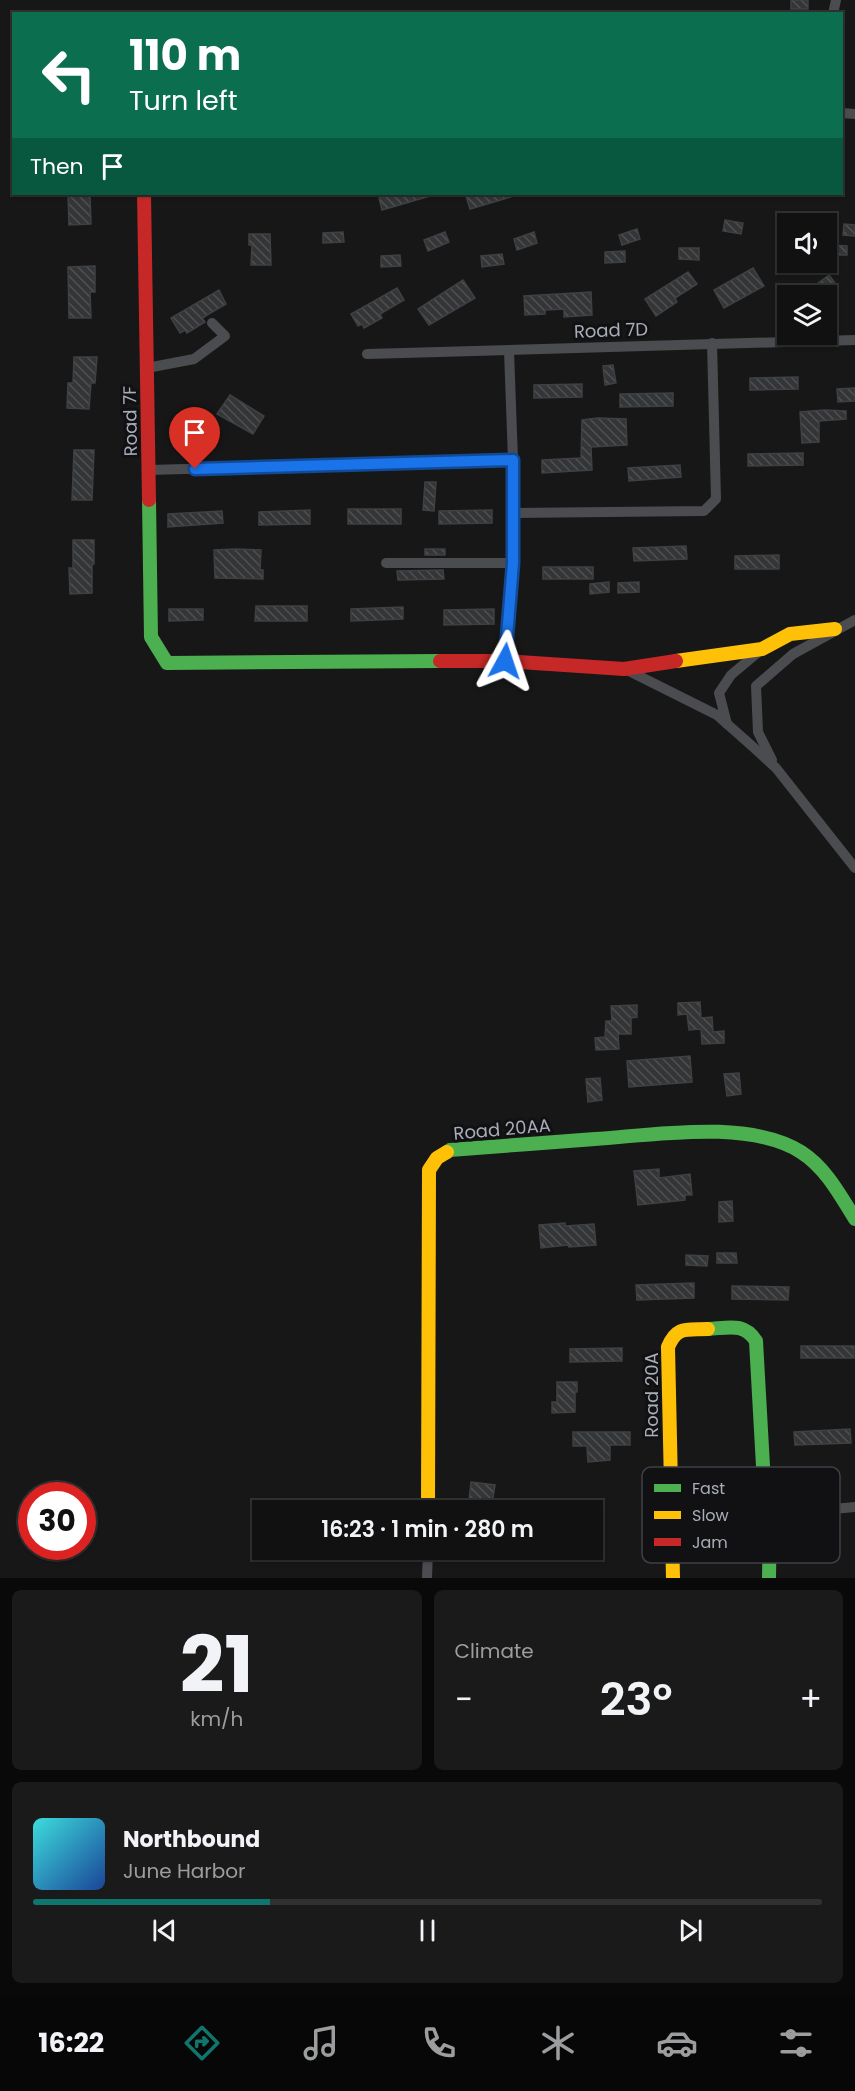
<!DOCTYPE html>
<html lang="en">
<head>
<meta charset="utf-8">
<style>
  :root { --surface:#111; --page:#1a1a1a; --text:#f1f3f6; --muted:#9c9d9f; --line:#303131; --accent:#0f766e }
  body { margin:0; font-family:Poppins,sans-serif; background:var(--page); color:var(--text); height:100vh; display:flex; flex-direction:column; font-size:22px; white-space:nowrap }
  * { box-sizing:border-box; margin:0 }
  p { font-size:20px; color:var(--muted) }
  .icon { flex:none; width:33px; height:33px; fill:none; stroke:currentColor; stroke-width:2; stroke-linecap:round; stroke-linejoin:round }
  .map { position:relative; height:1578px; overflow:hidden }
  .panel { display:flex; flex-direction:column; gap:12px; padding:12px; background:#090909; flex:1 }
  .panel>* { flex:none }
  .hud { position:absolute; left:12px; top:12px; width:831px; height:183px; border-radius:0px; box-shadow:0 2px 4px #0004,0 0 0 2px var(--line); background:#0b6e4f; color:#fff; overflow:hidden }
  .fabs { position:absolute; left:777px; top:213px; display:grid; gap:12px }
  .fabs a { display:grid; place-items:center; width:60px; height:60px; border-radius:0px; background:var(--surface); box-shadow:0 2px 4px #0004,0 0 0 2px var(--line); font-size:30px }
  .speed { position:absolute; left:18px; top:1482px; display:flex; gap:12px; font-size:30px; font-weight:700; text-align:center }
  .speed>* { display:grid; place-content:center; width:78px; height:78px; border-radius:50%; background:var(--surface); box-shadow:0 2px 4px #0004,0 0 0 2px var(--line); line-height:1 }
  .speed .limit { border:9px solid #d22; background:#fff; color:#111 }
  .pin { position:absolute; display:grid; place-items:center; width:51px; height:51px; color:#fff; margin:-62px -26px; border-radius:50% 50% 50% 0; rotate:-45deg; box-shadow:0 0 6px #0007 }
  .pin .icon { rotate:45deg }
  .me { position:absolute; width:66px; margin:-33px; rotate:5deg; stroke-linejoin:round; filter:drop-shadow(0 0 4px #0008) }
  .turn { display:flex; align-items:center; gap:21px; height:126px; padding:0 18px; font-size:27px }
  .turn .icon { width:78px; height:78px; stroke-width:2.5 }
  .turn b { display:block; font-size:42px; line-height:51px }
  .then { display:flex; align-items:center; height:57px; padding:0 18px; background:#0003; gap:12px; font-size:22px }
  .big { font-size:45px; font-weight:600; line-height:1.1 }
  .panel .tile { flex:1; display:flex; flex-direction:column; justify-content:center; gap:9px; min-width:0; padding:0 21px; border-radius:9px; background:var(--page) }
  .panel .dial { align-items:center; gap:0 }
  .dial b { font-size:78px; line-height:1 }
  .song { display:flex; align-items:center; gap:18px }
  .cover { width:72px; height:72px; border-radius:9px; background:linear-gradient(135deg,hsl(180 70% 55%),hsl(220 70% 35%)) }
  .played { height:6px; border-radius:3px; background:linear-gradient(90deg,var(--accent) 30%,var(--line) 30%) }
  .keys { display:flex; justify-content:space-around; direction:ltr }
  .heat { display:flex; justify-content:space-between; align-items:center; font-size:33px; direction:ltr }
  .panel .tiles { flex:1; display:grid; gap:12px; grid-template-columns:1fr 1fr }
  .tile:last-child { grid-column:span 2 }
  .trip { position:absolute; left:252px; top:1500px; width:351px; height:60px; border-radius:0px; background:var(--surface); box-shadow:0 2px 4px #0004,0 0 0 2px var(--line); font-weight:600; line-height:60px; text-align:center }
  .tab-bar { display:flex; height:96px; justify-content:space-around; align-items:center; background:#070707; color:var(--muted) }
  .tab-bar .icon { width:42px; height:42px }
  .tab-bar .active { color:var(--accent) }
  .tab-bar b { font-size:27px; color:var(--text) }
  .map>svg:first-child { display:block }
</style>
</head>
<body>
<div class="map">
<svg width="855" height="1578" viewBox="0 0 855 1578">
  <defs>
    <pattern id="building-back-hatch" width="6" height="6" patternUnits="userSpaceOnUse" patternTransform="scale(1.5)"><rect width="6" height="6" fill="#343537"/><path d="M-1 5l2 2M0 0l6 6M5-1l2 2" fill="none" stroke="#4f5052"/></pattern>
  </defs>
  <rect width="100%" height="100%" fill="#171717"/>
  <!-- building -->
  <g fill="url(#building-back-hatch)" stroke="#3f4043" stroke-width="1.5">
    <rect x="791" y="0" width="17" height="9"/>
    <polygon points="68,194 90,194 91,224 69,225"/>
    <polygon points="395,194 429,194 430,196 382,210 379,198"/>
    <polygon points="473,194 514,194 514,196 470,209 466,196"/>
    <polygon points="725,220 743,223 741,234 723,231"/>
    <polygon points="844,224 855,225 855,236 843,235"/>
    <polygon points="637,229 640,239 622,245 619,235"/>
    <polygon points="343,232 344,242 323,243 323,233"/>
    <polygon points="445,232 449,242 428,251 424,240"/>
    <polygon points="534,232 537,243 517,250 514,239"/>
    <polygon points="249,234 270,234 271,265 251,265 252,245 249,245"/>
    <polygon points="828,245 847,246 847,255 828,255"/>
    <polygon points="679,248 699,248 699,260 679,259"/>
    <polygon points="625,251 625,262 605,263 605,252"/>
    <polygon points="502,254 504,264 482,267 481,256"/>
    <polygon points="400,255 401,266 381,267 381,256"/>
    <polygon points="95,266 95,292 90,292 91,318 69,318 68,267"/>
    <polygon points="753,268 764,286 724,308 714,290"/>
    <polygon points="688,272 697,284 675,298 677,302 656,316 645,299"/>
    <polygon points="829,275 838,287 827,296 801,296"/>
    <polygon points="463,280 475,298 429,325 418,309"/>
    <polygon points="397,288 404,300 380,314 382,318 364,328 362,324 358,326 351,314"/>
    <polygon points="219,290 226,304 202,318 205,322 187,333 185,330 180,333 171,318"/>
    <polygon points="591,292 592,315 564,317 564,309 545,310 545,314 525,315 524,296"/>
    <polygon points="74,357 97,357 95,383 91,383 89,409 67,408 68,383 73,383"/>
    <polygon points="613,365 616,383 605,385 603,366"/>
    <polygon points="798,377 798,389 750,390 750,378"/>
    <polygon points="582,384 582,397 534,398 534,385"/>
    <polygon points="855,388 855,401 838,402 837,389"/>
    <polygon points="673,393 673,406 620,407 620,394"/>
    <polygon points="230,395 264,416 253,434 217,414"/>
    <polygon points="824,410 846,411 846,419 819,421 819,442 802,443 800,412"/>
    <polygon points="598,418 626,419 627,445 591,447 592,470 542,473 542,460 581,458 582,420"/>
    <polygon points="74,450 94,450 92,500 72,500"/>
    <polygon points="803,453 803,465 748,466 748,454"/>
    <polygon points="680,465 681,477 629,481 628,468"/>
    <polygon points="425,482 436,482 434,511 423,510"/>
    <rect x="348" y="509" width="53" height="15"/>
    <polygon points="310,510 310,524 259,525 259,512"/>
    <polygon points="492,510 492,523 439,524 439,511"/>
    <polygon points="222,511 223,523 168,527 168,514"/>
    <polygon points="73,540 94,540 94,564 92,564 92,593 70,594 69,568 73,568"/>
    <polygon points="686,546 687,559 634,561 633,548"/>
    <polygon points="236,549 261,550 260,570 263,570 263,579 215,578 214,550"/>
    <rect x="425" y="549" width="20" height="6"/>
    <polygon points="779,555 779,569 735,569 735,556"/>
    <rect x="543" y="567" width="50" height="12"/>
    <polygon points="443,570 444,579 398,580 397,571"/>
    <polygon points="609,582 609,592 590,594 590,584"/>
    <polygon points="639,582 639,592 618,593 618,583"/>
    <polygon points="256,606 307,606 307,621 255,621"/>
    <polygon points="403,607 403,619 351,621 351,609"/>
    <polygon points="169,609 203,609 203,620 169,621"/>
    <polygon points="494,609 494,624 444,625 444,610"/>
    <polygon points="700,1002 701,1018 712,1017 713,1032 724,1031 724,1043 702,1044 701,1029 689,1030 687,1014 678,1015 678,1003"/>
    <polygon points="637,1005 637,1017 631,1018 631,1034 618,1034 619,1049 596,1050 595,1038 605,1037 606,1021 612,1021 611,1006"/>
    <polygon points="690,1056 692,1082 629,1087 627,1061"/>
    <polygon points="739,1073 741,1094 727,1096 724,1074"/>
    <polygon points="600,1078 602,1100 588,1102 586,1079"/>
    <polygon points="659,1169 659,1178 690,1174 692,1195 685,1195 685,1200 638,1205 634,1171"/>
    <polygon points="732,1201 733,1221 719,1222 719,1202"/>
    <polygon points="565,1223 565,1226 594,1224 596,1245 569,1247 568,1245 541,1248 539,1225"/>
    <polygon points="717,1253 736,1253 737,1263 717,1263"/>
    <polygon points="686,1255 708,1256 707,1266 686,1265"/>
    <polygon points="694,1283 694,1298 637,1300 636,1285"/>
    <polygon points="732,1286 789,1287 788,1300 732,1299"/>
    <rect x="801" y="1346" width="53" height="12"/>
    <polygon points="622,1348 622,1361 570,1362 570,1349"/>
    <polygon points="557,1382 577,1382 577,1392 575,1392 575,1412 552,1413 552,1402 557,1402"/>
    <polygon points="850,1429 851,1443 795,1445 794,1432"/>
    <polygon points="573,1432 630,1432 630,1445 610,1445 610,1460 588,1462 587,1446 573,1446"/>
    <polygon points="471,1482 495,1485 491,1510 468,1510"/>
  </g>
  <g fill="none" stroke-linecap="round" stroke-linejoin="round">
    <!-- street -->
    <g stroke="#4b4c50" stroke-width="10">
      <polyline points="833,14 836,0"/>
      <polyline points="842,113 855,114"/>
      <polyline points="367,354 855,340"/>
      <polyline points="147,368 194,359 225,336 212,323"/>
      <polyline points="149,470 513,460"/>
      <polyline points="514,513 704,511 716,499 712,343"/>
      <polyline points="386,563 513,563"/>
      <polyline points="505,661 513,563 513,460 509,351"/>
      <polyline points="625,669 717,715 752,746 776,768 855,868"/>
      <polyline points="727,724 719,693 731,675 762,649"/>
      <polyline points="772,760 758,732 756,686 793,654 855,620"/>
      <polyline points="770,1515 855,1507"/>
      <polyline points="427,1578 428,1550"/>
    </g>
    <!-- fast -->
    <g stroke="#4caf50" stroke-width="14">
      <polyline points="149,500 151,637 167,663 440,661"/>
      <path d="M447 1152 450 1150C498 1146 547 1143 595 1139 654 1135 749 1119 801 1152 826 1168 840 1195 855 1219"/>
      <path d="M708 1329C728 1328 744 1322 756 1341L764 1484 770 1515 769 1578"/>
    </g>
    <!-- slow -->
    <g stroke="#ffc107" stroke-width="14">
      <polyline points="676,661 762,649 790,634 835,629"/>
      <polyline points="428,1510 429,1170 437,1158 447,1152"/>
      <path d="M673 1578 668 1347C677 1325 688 1330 708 1329"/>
    </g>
    <!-- jam -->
    <g stroke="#c62828" stroke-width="14">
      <polyline points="144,194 149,500"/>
      <polyline points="440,661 505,661 624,669 676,661"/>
    </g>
  </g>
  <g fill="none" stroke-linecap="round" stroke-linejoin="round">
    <!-- route casing -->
    <g stroke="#114b97" stroke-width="15">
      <polyline id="route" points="195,469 513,460 513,563 505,661"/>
    </g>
    <!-- route -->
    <use href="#route" stroke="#1a73e8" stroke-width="10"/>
  </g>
  <g text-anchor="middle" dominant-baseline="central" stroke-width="6" stroke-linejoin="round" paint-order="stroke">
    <!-- street labels -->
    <g font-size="18" fill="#a8adb8" stroke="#111113">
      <text transform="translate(611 330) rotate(-2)">Road 7D</text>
      <text transform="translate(130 421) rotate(-91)">Road 7F</text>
      <text transform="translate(502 1129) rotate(-5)">Road 20AA</text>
      <text transform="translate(651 1395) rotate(-90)">Road 20A</text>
    </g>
  </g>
  <!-- legend -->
  <rect x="642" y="1467" width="198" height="96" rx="9" fill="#111113" stroke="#3e4045" stroke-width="1.5"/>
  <rect x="654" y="1484" width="27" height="8" fill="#4caf50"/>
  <rect x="654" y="1511" width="27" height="8" fill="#ffc107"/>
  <rect x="654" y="1538" width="27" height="8" fill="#c62828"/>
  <g font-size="16" fill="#a8adb8">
    <text x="692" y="1494">Fast</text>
    <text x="692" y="1521">Slow</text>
    <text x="692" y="1548">Jam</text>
  </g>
</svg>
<div class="fabs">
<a><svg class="icon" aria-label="sound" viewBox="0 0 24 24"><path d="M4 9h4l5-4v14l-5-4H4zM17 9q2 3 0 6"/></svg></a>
<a><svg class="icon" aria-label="layers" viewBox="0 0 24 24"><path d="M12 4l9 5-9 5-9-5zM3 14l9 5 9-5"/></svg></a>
</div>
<div class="speed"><div class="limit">30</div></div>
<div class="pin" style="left:195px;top:469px;background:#d93025"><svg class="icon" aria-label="arrive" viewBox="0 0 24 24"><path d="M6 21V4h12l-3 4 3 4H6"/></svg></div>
<svg class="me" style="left:505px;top:661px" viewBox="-20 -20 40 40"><path d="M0-17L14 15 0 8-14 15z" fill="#1a73e8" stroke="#fff" stroke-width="4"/></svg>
<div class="trip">16:23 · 1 min · 280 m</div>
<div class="hud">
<div class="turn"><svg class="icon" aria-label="left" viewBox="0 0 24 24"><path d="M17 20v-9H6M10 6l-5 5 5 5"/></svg><div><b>110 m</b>Turn left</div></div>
<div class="then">Then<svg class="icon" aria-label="arrive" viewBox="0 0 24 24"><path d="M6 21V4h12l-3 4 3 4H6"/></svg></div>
</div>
</div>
<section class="panel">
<div class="tiles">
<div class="tile dial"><b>21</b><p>km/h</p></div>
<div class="tile"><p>Climate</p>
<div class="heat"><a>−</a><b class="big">23°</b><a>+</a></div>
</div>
<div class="tile">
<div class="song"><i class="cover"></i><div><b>Northbound</b><p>June Harbor</p></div></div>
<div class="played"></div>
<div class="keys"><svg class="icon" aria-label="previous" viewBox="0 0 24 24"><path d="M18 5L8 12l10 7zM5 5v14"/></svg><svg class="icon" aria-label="pause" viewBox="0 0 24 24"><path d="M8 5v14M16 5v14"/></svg><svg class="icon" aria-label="next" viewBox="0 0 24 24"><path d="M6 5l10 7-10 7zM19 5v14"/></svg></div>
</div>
</div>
</section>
<nav class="tab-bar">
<b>16:22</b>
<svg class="icon active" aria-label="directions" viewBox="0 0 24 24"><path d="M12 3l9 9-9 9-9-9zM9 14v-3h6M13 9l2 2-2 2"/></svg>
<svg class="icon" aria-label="music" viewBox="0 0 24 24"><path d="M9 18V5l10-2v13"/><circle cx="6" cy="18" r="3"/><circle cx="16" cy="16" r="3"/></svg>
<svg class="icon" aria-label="phone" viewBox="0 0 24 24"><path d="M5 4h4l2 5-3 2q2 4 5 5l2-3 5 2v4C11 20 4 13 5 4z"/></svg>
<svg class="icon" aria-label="climate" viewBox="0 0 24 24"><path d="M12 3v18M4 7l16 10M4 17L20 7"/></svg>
<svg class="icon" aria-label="car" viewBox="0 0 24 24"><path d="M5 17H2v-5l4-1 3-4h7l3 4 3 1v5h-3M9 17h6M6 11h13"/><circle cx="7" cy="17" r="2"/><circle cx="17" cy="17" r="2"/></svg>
<svg class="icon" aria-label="filters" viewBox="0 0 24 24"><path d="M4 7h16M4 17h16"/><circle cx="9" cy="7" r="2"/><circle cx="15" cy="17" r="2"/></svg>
</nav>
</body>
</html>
